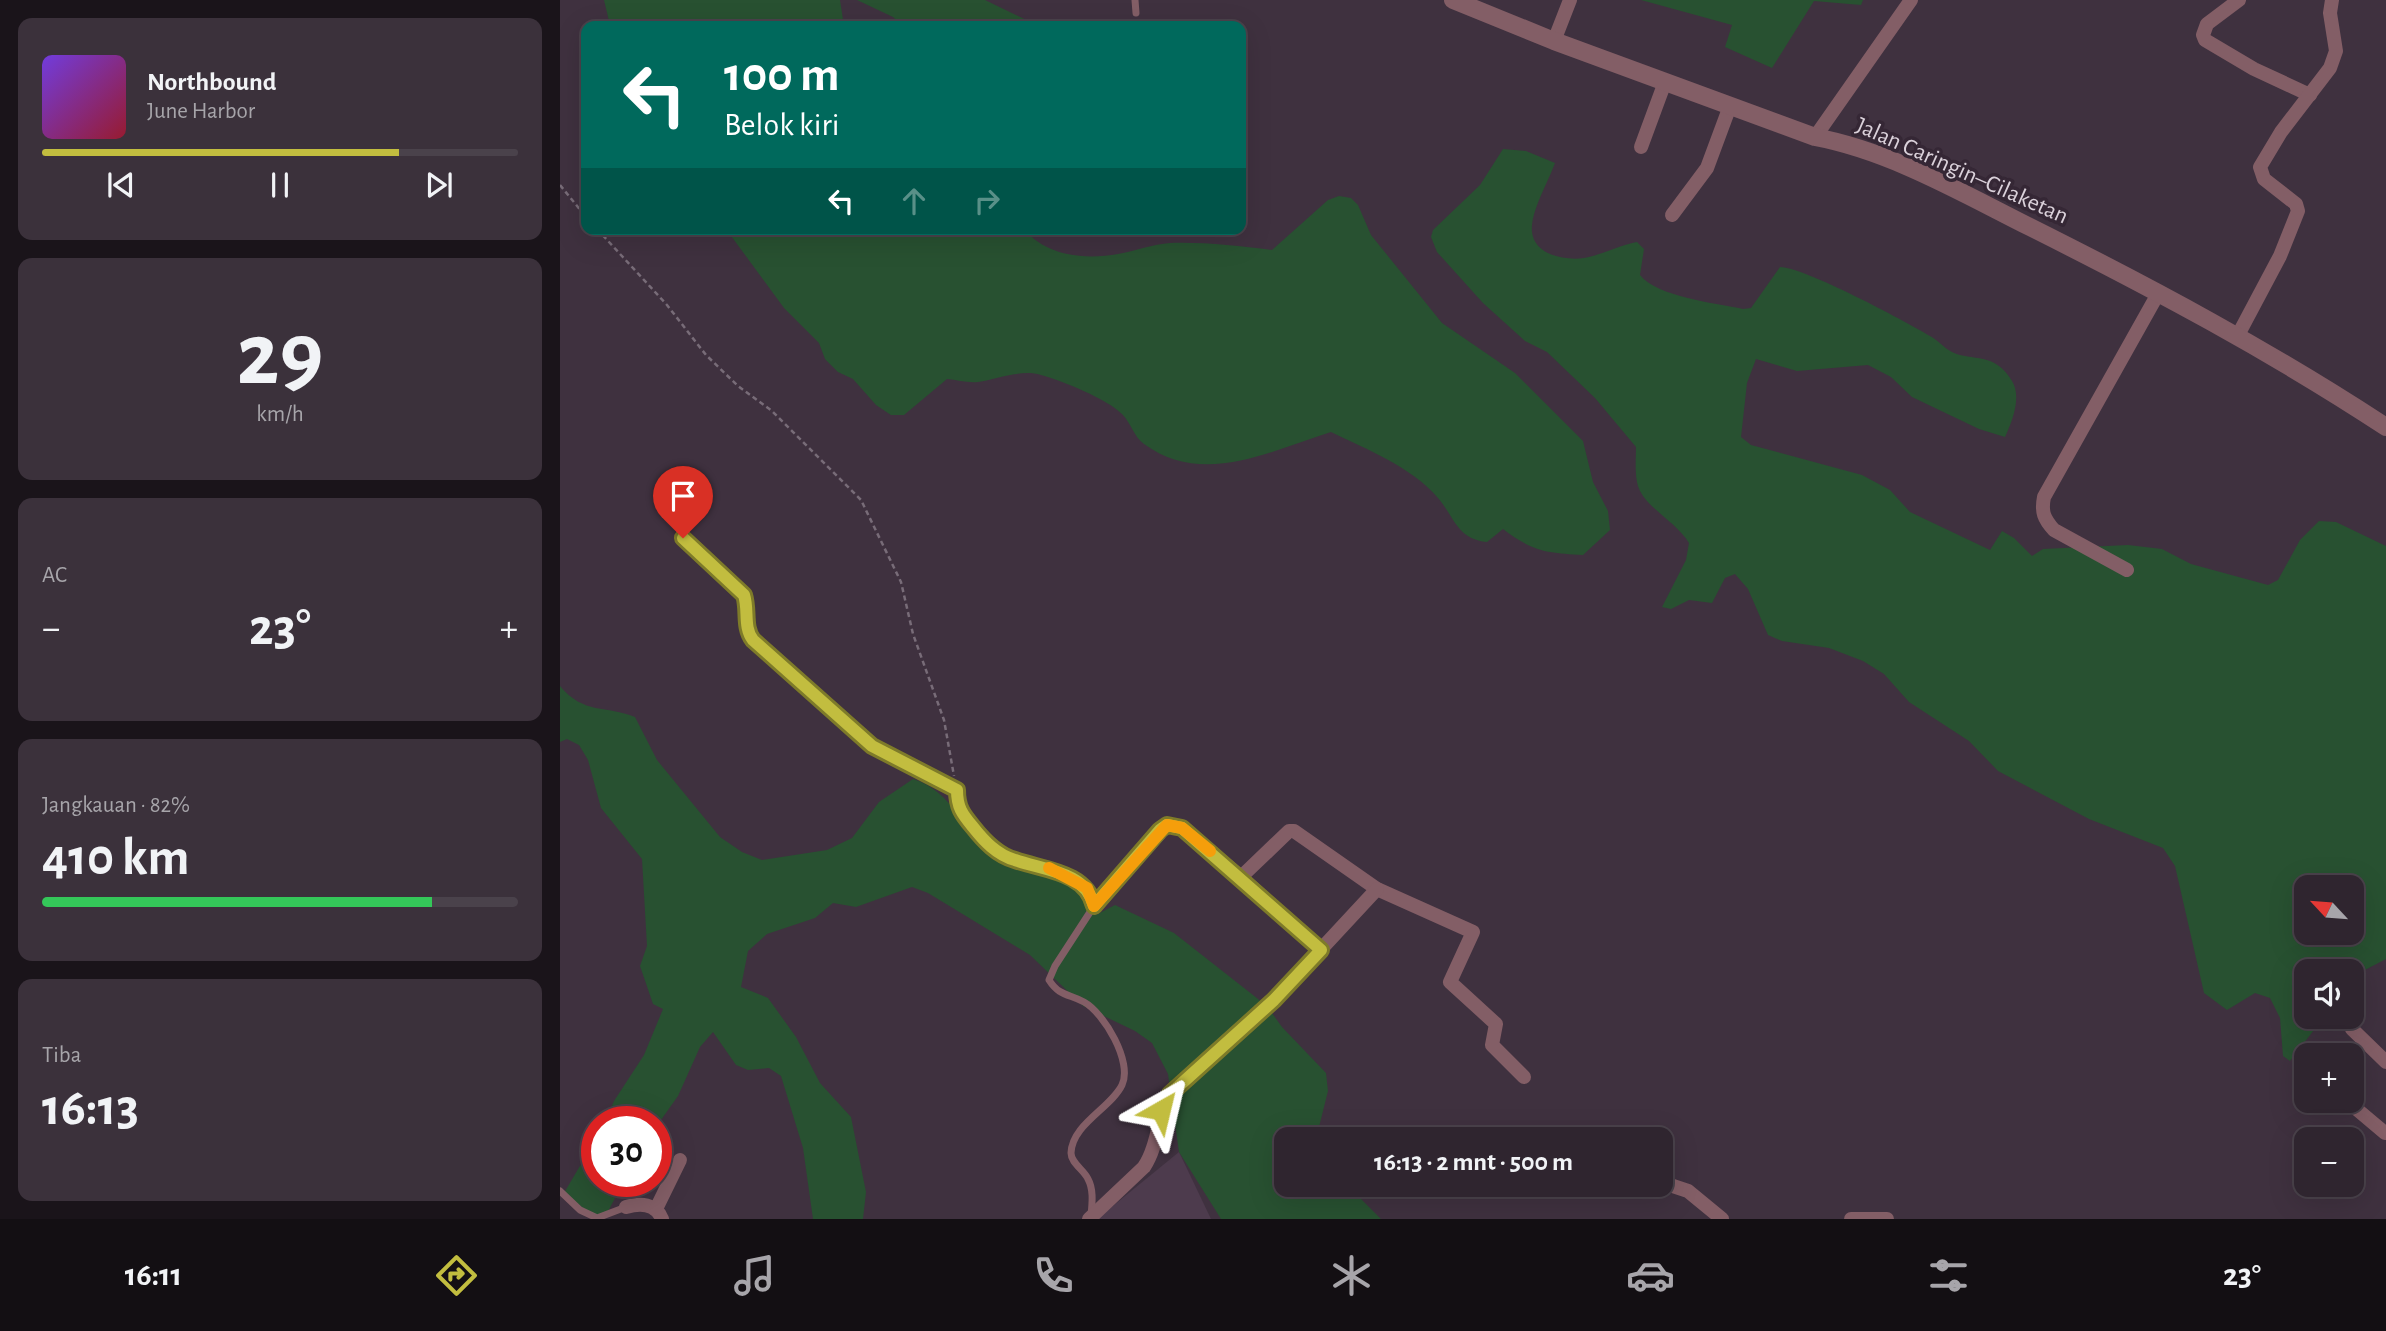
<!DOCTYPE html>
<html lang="id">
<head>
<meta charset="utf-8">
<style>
  :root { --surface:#2f252f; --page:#3b313b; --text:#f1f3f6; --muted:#a7a5aa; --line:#4a424b; --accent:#c2bd3f }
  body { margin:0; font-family:"Alegreya Sans",sans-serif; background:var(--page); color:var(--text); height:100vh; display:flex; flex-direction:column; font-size:26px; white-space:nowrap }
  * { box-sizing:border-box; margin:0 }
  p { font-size:23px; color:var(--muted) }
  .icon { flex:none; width:38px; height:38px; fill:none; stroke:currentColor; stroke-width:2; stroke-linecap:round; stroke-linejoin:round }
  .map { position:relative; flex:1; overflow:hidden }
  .panel { display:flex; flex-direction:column; gap:18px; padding:18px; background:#1a141a; width:560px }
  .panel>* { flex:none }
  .guide { position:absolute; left:21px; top:21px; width:665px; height:214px; border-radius:14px; box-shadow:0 7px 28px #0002,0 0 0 2px var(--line); background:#00695c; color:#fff; overflow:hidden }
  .needle { width:46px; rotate:296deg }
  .fabs { position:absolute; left:1734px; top:875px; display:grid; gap:14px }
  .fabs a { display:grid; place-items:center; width:70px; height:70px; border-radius:14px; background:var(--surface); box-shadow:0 7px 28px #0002,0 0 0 2px var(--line); font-size:35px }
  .speed { position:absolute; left:21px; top:1106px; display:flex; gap:14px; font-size:35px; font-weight:700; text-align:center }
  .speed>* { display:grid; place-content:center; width:91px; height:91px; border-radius:50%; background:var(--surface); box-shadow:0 7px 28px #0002,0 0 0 2px var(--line); line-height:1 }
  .speed .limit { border:10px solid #d22; background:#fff; color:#111 }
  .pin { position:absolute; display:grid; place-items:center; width:60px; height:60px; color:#fff; margin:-72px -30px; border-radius:50% 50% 50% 0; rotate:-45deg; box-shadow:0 0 7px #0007 }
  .pin .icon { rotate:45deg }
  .me { position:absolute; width:77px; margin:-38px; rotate:37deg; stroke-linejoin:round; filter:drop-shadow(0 0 5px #0008) }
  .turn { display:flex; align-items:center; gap:24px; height:147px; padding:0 28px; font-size:32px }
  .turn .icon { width:91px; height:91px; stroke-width:2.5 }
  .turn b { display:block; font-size:49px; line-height:60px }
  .lanes { display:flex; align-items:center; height:66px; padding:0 28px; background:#0003; justify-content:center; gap:35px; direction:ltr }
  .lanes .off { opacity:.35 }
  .big { font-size:52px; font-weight:600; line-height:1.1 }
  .panel .tile { flex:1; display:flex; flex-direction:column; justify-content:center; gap:10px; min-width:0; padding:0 24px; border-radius:14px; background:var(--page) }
  .panel .dial { align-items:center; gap:0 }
  .dial b { font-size:91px; line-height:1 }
  .song { display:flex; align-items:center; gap:21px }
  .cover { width:84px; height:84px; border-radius:10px; background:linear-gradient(135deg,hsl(260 70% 55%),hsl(350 70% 35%)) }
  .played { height:7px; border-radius:4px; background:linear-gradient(90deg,var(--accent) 75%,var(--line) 75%) }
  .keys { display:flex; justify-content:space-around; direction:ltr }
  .heat { display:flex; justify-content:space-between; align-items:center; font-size:38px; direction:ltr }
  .charge { height:10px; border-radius:5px; background:linear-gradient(90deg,#34c759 82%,var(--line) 0) }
  .trip { position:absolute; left:714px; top:1127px; width:399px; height:70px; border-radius:14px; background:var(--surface); box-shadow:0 7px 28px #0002,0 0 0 2px var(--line); font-weight:600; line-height:70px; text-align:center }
  .dock { display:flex; height:112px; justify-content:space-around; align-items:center; background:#130f13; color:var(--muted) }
  .dock .icon { width:49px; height:49px }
  .dock .current { color:var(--accent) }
  .dock b { font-size:32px; color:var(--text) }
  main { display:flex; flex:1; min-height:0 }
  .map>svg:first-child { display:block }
</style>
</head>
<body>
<main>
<section class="panel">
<div class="tile">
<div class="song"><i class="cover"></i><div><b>Northbound</b><p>June Harbor</p></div></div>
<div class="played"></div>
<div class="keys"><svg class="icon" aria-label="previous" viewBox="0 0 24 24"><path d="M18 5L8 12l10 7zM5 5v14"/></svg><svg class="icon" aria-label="pause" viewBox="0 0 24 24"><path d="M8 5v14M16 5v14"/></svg><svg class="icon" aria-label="next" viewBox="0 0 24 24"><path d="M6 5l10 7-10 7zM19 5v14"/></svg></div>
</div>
<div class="tile dial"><b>29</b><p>km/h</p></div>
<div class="tile"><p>AC</p>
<div class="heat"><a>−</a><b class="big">23°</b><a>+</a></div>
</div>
<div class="tile"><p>Jangkauan · 82%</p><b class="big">410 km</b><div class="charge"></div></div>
<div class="tile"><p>Tiba</p><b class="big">16:13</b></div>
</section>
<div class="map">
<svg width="1826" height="1219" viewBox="0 0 1826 1219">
  <rect width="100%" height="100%" fill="#3f313f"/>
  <!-- built -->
  <polygon fill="#4d3b4d" points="619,1152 651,1219 537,1219"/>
  <!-- green -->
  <g fill="#285131" fill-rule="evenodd">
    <polygon points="44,0 280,0 284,26 59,26 49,21"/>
    <polygon points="297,0 425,0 479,26 343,26 333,17"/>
    <polygon points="1081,0 1303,0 1301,5 1254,1 1212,68 1165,47 1172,25"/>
    <path d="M943 149 966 151 995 163C988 182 974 206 972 225 969 254 1003 261 1024 258 1042 255 1059 245 1077 242L1084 249 1080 275C1097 297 1156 303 1183 309L1191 308 1220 267C1246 268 1343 320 1370 336 1378 340 1384 348 1392 352 1413 362 1434 351 1452 381 1462 397 1452 422 1445 437L1419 429 1352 397 1331 377 1308 365 1237 371 1196 359 1187 383 1181 437 1191 445 1302 475 1330 490 1350 512 1430 550 1442 531 1454 538 1472 556 1483 549 1568 545 1602 549 1631 564 1708 585 1718 580 1740 540 1759 521 1776 522 1826 546V959L1803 971 1792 983V971H1746V1017H1764L1730 1061 1723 1056 1720 1018 1710 998 1695 993 1667 1010 1644 993 1615 866 1603 848 1529 819 1438 771 1409 741 1349 702 1324 674 1303 661 1269 648 1222 641 1208 635 1188 589 1175 574 1165 578 1152 603 1129 600 1111 609 1102 607 1126 560 1129 543C1117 523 1089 509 1080 491 1074 479 1076 461 1076 447L1035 398 987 352 965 341 923 303 877 252 871 237 873 230 920 185ZM1746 887H1792V933H1746Z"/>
    <path d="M779 196 791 198 798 205 811 235 882 323 955 373 1023 441 1033 482 1048 511 1050 530 1023 555C987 553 973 552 943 529L927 542C897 539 895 518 878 498 852 467 806 449 771 432 710 451 643 487 584 444 574 437 571 423 562 414 547 399 503 381 481 375 461 369 438 379 418 382 408 383 397 380 387 379L344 415H331L316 405 293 379 278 372 265 359 259 343 224 308 166 229H464C486 256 525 260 558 254 575 251 593 244 610 243 645 242 678 246 712 250L768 200Z"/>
    <path d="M0 686C24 715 46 705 75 717L97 760 160 837 182 852 202 860 267 850 292 838 319 802 353 779C395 792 402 832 432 857 451 874 482 865 504 879 516 887 527 904 536 915L555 905 614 933 707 1006 722 1027 766 1073 768 1091 756 1139H726V1185H787L821 1219H661L619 1152 608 1074 592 1043 575 1031 523 1006 470 955 368 893 352 887 296 907 273 903 255 918 207 934 188 951 181 987 208 998 236 1037 260 1083 291 1117 306 1192 303 1219H253L243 1148 221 1076 209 1068 188 1070 176 1065 153 1032 140 1047 118 1096 96 1127V1122H45L54 1101 84 1055 103 1009 93 1004 80 966 87 946 82 859 41 808 28 760 19 745 7 739 0 742Z"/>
    <polygon points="37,1137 37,1181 64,1181 44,1219 37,1219 4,1193"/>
  </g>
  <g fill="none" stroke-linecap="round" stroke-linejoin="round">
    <!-- path -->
    <g stroke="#786c78" stroke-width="2.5" stroke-dasharray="5 3.5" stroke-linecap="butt">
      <polyline points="0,185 26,217"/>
      <polyline points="37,229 107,305 146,355 178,386 212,411 301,500 341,582 353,634 384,720 394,776"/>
    </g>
    <!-- service -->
    <g stroke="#835e66" stroke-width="7">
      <polyline points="575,0 576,13"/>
      <path d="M123 538 184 595C189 610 183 627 193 640L312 746 397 790C397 807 403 814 413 827 424 840 435 850 450 858 478 873 525 867 534 906L495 966 489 980C499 996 509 994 524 1002 544 1013 573 1062 562 1085 551 1108 512 1124 511 1153 511 1163 524 1170 528 1179 534 1190 532 1204 531 1216"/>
      <polyline points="0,1191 20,1210 37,1218 66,1207"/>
    </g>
    <!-- minor -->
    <g stroke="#835e66" stroke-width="14">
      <polyline points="1679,0 1647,24 1643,35 1645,40 1694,69 1750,95"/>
      <polyline points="994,41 1010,0"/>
      <polyline points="1255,137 1351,0"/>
      <polyline points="1081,147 1105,82"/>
      <polyline points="1112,215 1147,168 1170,106"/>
      <polyline points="1677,337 1720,256 1738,211 1736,204 1704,179 1700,167 1721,132 1770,68 1776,51 1770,13 1772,0"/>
      <path d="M1567 570 1494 530C1484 519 1481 512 1484 497L1599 292"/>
      <polyline points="681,877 761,950"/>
      <polyline points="534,906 607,825 622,828 681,877 729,831 734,831 817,889 913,932 890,982 936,1024 932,1045 964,1077"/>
      <polyline points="1792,1029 1826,1062"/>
      <polyline points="1787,1101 1825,1133"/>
      <polyline points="1101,1182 1128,1191 1162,1219"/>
      <path d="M66 1207C80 1203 96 1203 102 1219"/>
      <polyline points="96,1209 120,1160"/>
      <path d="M529 1219 584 1167C598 1146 598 1117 609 1094L714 1000 817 889"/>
      <polyline points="1291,1219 1327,1219"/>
    </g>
    <!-- tertiary -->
    <path stroke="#835e66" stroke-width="18" d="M893 0 994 41 1255 137C1330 151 1402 193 1470 227 1592 288 1712 352 1826 427"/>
  </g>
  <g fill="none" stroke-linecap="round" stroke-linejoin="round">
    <!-- route casing -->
    <g stroke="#7e7b29" stroke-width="18">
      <path id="route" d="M123 538 184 595C189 610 183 627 193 640L312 746 397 790C397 807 402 814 413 827 424 841 437 855 455 860 482 870 526 871 534 906L600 830 607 825 622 828 761 950 714 1000 610 1094 601 1110"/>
    </g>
    <!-- route -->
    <use href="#route" stroke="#c2bd3f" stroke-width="12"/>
    <!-- slow -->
    <polyline stroke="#f59e0b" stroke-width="12" points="489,868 527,888 534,906 607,825 622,828 650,851"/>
  </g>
  <g text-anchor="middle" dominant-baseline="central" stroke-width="7" stroke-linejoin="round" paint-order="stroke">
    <!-- street labels -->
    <g font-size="24" fill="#dad1da" stroke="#352735">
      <text transform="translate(1402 171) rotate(24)">Jalan Caringin–Cilaketan</text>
    </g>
  </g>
</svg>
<div class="fabs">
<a><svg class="needle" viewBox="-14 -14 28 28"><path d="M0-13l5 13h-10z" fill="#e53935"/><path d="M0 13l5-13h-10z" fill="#a7a5aa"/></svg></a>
<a><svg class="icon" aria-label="sound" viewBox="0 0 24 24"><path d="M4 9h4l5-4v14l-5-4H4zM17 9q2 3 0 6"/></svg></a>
<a>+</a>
<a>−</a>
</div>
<div class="speed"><div class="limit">30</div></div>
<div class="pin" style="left:123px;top:538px;background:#d93025"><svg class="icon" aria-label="arrive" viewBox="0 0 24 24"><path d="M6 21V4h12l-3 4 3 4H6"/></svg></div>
<svg class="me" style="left:601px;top:1110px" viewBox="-20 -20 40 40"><path d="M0-17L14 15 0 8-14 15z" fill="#c2bd3f" stroke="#fff" stroke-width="4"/></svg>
<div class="trip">16:13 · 2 mnt · 500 m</div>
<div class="guide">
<div class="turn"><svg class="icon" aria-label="left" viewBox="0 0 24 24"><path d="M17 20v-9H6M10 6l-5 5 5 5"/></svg><div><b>100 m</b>Belok kiri</div></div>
<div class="lanes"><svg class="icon" aria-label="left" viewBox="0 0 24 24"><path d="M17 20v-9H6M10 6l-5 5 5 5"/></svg><svg class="icon off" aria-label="ahead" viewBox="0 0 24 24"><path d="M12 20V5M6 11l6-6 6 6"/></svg><svg class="icon off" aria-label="right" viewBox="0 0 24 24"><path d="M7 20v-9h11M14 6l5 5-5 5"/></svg></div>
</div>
</div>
</main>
<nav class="dock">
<b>16:11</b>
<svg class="icon current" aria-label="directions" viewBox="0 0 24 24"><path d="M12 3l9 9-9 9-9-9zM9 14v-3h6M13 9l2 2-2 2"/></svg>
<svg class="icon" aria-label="music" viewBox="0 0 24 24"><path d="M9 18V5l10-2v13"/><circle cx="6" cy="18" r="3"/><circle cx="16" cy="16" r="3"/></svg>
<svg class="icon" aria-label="phone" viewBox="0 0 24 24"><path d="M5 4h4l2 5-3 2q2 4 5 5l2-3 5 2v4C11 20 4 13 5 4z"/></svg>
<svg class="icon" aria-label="climate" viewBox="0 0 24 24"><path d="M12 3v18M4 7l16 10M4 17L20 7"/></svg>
<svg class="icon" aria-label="car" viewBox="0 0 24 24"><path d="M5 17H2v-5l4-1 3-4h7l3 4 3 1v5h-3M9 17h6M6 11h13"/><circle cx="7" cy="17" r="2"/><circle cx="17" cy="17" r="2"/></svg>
<svg class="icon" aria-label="filters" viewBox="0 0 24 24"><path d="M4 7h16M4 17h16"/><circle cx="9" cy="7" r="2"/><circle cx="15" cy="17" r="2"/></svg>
<b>23°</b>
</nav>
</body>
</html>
